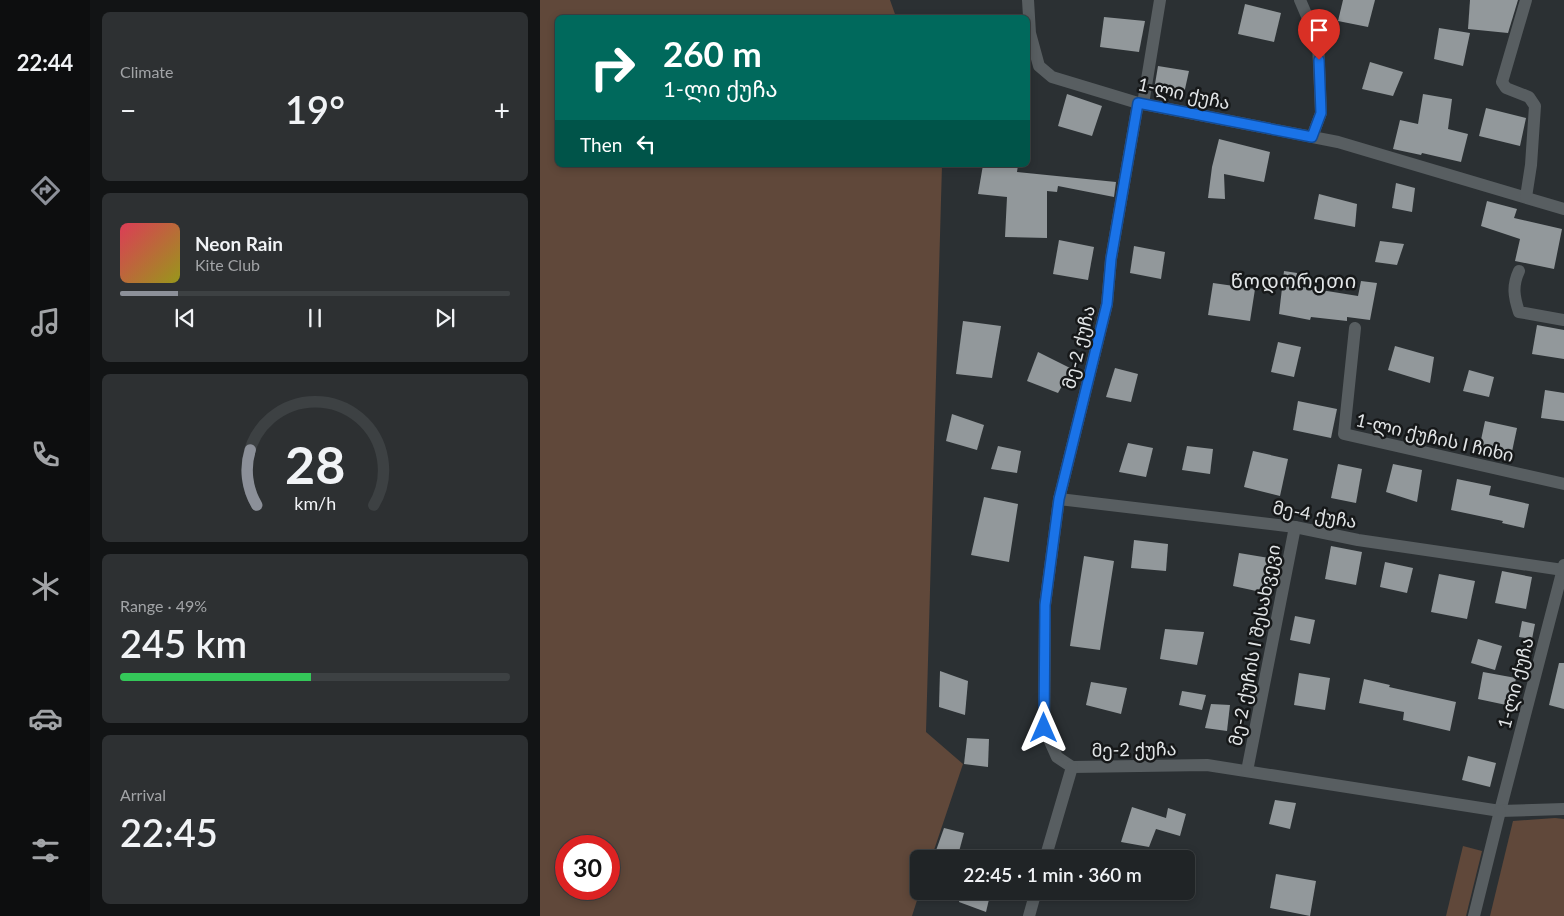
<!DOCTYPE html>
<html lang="en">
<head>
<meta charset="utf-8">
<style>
  :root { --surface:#202426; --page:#2d3032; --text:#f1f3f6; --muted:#a2a4a7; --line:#3d4143; --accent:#8c9099 }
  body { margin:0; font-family:Lato,"Noto Sans Georgian",sans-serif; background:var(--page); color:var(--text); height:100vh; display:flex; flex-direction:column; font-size:19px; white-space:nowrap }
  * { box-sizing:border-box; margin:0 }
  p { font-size:16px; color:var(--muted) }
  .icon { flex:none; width:28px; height:28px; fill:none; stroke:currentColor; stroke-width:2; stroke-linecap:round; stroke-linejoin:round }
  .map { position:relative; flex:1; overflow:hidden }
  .drawer { display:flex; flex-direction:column; gap:12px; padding:12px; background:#121415; width:450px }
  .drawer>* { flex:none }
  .guide { position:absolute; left:15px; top:15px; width:475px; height:152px; border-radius:8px; box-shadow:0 2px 8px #0003,0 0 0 1px var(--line); background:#00695c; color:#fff; overflow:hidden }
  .speed { position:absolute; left:15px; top:835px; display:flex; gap:10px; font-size:25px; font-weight:700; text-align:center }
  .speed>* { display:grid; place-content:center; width:65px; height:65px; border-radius:50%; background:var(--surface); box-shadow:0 2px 8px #0003,0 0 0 1px var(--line); line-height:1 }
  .speed .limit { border:8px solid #d22; background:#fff; color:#111 }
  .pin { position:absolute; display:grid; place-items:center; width:42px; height:42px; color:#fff; margin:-51px -21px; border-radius:50% 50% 50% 0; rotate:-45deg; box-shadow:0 0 5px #0007 }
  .pin .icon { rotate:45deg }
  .me { position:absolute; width:55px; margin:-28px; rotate:0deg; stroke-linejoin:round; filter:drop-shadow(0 0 4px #0008) }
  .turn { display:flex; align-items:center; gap:18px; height:105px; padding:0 25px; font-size:22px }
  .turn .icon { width:65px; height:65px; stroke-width:2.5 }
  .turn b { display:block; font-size:35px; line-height:42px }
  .then { display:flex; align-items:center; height:48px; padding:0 25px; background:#0003; gap:10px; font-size:19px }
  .big { font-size:38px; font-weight:600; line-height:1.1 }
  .drawer .card { flex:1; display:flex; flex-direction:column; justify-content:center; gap:8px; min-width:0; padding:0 18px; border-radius:8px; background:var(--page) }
  .drawer .dial { align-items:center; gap:0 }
  .dial svg { height:130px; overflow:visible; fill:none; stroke:var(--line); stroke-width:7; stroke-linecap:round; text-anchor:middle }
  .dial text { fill:var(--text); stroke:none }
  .song { display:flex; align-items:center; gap:15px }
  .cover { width:60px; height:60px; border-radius:8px; background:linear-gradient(135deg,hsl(350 70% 55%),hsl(60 70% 35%)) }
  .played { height:5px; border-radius:2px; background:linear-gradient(90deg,var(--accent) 15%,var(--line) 15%) }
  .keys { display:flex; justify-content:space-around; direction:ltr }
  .heat { display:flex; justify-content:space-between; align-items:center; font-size:28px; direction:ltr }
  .charge { height:8px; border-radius:4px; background:linear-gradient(90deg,#34c759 49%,var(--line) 0) }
  .trip { position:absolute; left:370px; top:850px; width:285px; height:50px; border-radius:8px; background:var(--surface); box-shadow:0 2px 8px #0003,0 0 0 1px var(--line); font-weight:600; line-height:50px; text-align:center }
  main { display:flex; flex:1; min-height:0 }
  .dock { display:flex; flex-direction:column; width:90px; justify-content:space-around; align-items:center; background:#0d0e0f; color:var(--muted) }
  .dock .icon { width:35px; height:35px }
  .dock .on { color:var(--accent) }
  .dock b { font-size:22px; color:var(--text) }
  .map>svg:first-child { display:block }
</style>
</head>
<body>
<main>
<nav class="dock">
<b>22:44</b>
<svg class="icon on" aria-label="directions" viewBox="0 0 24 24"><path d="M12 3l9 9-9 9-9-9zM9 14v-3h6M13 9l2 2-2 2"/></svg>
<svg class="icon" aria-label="music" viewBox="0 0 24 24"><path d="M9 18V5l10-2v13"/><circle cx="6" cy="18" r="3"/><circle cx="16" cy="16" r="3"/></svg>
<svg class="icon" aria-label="phone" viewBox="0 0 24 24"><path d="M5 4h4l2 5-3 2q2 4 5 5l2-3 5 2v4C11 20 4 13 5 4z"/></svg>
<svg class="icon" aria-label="climate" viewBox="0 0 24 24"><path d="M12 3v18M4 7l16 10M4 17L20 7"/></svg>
<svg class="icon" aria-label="car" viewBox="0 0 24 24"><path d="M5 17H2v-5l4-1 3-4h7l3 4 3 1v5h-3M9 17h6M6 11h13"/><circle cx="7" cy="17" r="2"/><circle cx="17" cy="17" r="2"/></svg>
<svg class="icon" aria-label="filters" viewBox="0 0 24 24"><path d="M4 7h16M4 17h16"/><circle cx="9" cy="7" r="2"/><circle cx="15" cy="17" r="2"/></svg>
</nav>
<section class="drawer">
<div class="card"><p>Climate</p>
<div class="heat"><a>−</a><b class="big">19°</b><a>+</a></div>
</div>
<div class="card">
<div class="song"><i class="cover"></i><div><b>Neon Rain</b><p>Kite Club</p></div></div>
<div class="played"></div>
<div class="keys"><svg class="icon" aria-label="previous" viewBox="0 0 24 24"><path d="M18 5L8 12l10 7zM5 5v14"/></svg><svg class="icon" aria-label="pause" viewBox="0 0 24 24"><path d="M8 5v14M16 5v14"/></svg><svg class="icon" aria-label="next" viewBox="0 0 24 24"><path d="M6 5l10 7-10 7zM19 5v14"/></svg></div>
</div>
<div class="card dial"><svg viewBox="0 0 100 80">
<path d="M14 69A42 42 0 1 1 86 69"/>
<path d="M14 69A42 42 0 0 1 10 35" stroke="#8c9099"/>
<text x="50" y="56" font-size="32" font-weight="700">28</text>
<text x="50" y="72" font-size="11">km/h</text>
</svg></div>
<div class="card"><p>Range · 49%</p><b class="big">245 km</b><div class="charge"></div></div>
<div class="card"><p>Arrival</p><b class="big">22:45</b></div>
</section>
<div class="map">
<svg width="1024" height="916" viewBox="0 0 1024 916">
  <rect width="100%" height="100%" fill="#2b3033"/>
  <!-- green -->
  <g fill="#60483a" fill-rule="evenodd">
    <path d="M0 0H350L356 17 18 18V165H402L386 732 423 764 391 859H379L380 891 372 916H0ZM69 846V889H26V846Z"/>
    <polygon points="1015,818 1024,819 1024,916 950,916 973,821"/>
    <polygon points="923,846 942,851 926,916 906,916"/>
  </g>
  <!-- building -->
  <g fill="#92989b">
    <polygon points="803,0 835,0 828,27 798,21"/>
    <polygon points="930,0 978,0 968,33 928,29"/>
    <polygon points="705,4 741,13 734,42 698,34"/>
    <polygon points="564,17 605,21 599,52 560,47"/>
    <polygon points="899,28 930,33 923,66 894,59"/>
    <polygon points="830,62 863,72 853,96 822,89"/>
    <polygon points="618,66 649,71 643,98 614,90"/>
    <polygon points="527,94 562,106 552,136 518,126"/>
    <polygon points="883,94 912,99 908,129 928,134 921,162 882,153 881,155 853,149 860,120 878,124"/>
    <polygon points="946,108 986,118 980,146 939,136"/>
    <polygon points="679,139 730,152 724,182 684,174 685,199 668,198 672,167"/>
    <polygon points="443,165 478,165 477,172 576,182 574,197 518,186 517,192 507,191 507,238 465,237 467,197 438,194"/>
    <polygon points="856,183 875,188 872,212 852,208"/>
    <polygon points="779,194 817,204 815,227 774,219"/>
    <polygon points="947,201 977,209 974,218 1022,229 1014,269 975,261 980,239 941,226"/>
    <polygon points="519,240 554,247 548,280 513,274"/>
    <polygon points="840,241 864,244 857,265 835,262"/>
    <polygon points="594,246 625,252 621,279 590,273"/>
    <polygon points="744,271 757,273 756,286 818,296 821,281 837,283 830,320 807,317 807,321 771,317 770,320 739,314"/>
    <polygon points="673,283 715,289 710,321 668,315"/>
    <polygon points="423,321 461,326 452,378 416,374"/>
    <polygon points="997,325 1024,330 1024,359 992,354"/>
    <polygon points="738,342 761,347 754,377 731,372"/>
    <polygon points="855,346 894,357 890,383 848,370"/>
    <polygon points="498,352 532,369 518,393 487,381"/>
    <polygon points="575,368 598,374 591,402 566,397"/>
    <polygon points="929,370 954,377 949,397 923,391"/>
    <polygon points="1005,390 1024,393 1024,421 1001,418"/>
    <polygon points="758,401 797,409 791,438 753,430"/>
    <polygon points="412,414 444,425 437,450 406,441"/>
    <polygon points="945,421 977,428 970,461 938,454"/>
    <polygon points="588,443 613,448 606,477 579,472"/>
    <polygon points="458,446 481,451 477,473 451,469"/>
    <polygon points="647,446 673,449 670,474 642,470"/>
    <polygon points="713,451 748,459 740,496 704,487"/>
    <polygon points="798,464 822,469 816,503 791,498"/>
    <polygon points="853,464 882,470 877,502 846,492"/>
    <polygon points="917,479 951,486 949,495 989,504 984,528 962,523 963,521 911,510"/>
    <polygon points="444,497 478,504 469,562 431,555"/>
    <polygon points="594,540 628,544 626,571 591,568"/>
    <polygon points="791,546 822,552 816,585 785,579"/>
    <polygon points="699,553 729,558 721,592 693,586"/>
    <polygon points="544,556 574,561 560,650 530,646"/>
    <polygon points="845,562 873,568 867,593 840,587"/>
    <polygon points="962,571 992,577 986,609 955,603"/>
    <polygon points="899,574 935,581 927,619 891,612"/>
    <polygon points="755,616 775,620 770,644 750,640"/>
    <polygon points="982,621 995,624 992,639 979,637"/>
    <polygon points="625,629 664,632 657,665 620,659"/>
    <polygon points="938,639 962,646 955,670 931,663"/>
    <polygon points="1019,663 1024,663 1024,709 1009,705"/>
    <polygon points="400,671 428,681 425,715 399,707"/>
    <polygon points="943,672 976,678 971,706 938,699"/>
    <polygon points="759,673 790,678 785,710 754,705"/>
    <polygon points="824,679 850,685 849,687 916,702 910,731 863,720 864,712 819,703"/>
    <polygon points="551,682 587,688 581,714 546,705"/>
    <polygon points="642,691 666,695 662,710 639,705"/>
    <polygon points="671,704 690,705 687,731 665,728"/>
    <polygon points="427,738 449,739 448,767 424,764"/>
    <polygon points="928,756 956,763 950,787 922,780"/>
    <polygon points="735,800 756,803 750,829 729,824"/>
    <polygon points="592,807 626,818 628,808 646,814 640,836 616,829 609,847 581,842"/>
    <polygon points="404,828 424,833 417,859 393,859"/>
    <polygon points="736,874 776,881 770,916 730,908"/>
    <polygon points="422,891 451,891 446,912 419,902"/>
  </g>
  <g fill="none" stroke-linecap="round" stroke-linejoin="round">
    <!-- minor -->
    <g stroke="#585e61" stroke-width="12">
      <polyline points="488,0 490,33 499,66 512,77 598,103 798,142 1024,209"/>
      <polyline points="760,0 778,42 781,113 772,137"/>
      <polyline points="598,103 571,259 567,304 519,499 505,605 504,728 517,757 532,767 667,765 960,811 1024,565"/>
      <polyline points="603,104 620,0"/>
      <polyline points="986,197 991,165 995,106 989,97 966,88 962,82 986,0"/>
      <path d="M979 271C972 286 974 297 979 312L1024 320"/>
      <polyline points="815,328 804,434 1024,484"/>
      <polyline points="519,499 755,527 818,540 1023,570"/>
      <polyline points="707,771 755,527"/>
      <polyline points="505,859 532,767"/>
      <polyline points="489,916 496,891"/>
    </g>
    <!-- tertiary -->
    <polyline stroke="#585e61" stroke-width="12" points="960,811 1024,809"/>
    <!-- secondary -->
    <polyline stroke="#585e61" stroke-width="12" points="934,916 960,811"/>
  </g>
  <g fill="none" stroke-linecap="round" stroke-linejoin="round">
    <!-- route casing -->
    <g stroke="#114b97" stroke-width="12">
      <polyline id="route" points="504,728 505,605 519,499 567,304 571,259 598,103 772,137 781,113 779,60"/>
    </g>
    <!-- route -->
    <use href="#route" stroke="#1a73e8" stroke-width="9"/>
  </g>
  <g text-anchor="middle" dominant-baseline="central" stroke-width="5" stroke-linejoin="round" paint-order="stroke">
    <!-- street labels -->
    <g font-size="18" fill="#e2e5e7" stroke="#161819">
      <text transform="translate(644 93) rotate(12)">1-ლი ქუჩა</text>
      <text transform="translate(538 347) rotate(-76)">მე-2 ქუჩა</text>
      <text transform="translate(895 437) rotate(13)">1-ლი ქუჩის I ჩიხი</text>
      <text transform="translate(775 514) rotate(10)">მე-4 ქუჩა</text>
      <text transform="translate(714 645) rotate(-79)">მე-2 ქუჩის I შესახვევი</text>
      <text transform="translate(975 683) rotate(-75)">1-ლი ქუჩა</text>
      <text transform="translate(594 749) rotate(-1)">მე-2 ქუჩა</text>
    </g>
    <!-- quarter labels -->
    <g font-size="20" letter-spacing="1" fill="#e2e5e7" stroke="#161819">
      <text x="754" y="280">წოდორეთი</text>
    </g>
  </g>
</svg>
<div class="speed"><div class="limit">30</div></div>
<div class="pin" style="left:779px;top:60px;background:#d93025"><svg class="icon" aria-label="arrive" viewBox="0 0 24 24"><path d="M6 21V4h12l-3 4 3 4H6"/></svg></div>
<svg class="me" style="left:504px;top:728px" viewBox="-20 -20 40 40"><path d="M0-17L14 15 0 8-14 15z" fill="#1a73e8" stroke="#fff" stroke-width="4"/></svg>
<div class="trip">22:45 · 1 min · 360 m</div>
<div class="guide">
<div class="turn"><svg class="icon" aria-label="right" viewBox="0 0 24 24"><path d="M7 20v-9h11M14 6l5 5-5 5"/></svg><div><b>260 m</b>1-ლი ქუჩა</div></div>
<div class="then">Then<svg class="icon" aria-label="left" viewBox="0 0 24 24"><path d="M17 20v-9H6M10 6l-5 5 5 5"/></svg></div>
</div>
</div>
</main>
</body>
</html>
